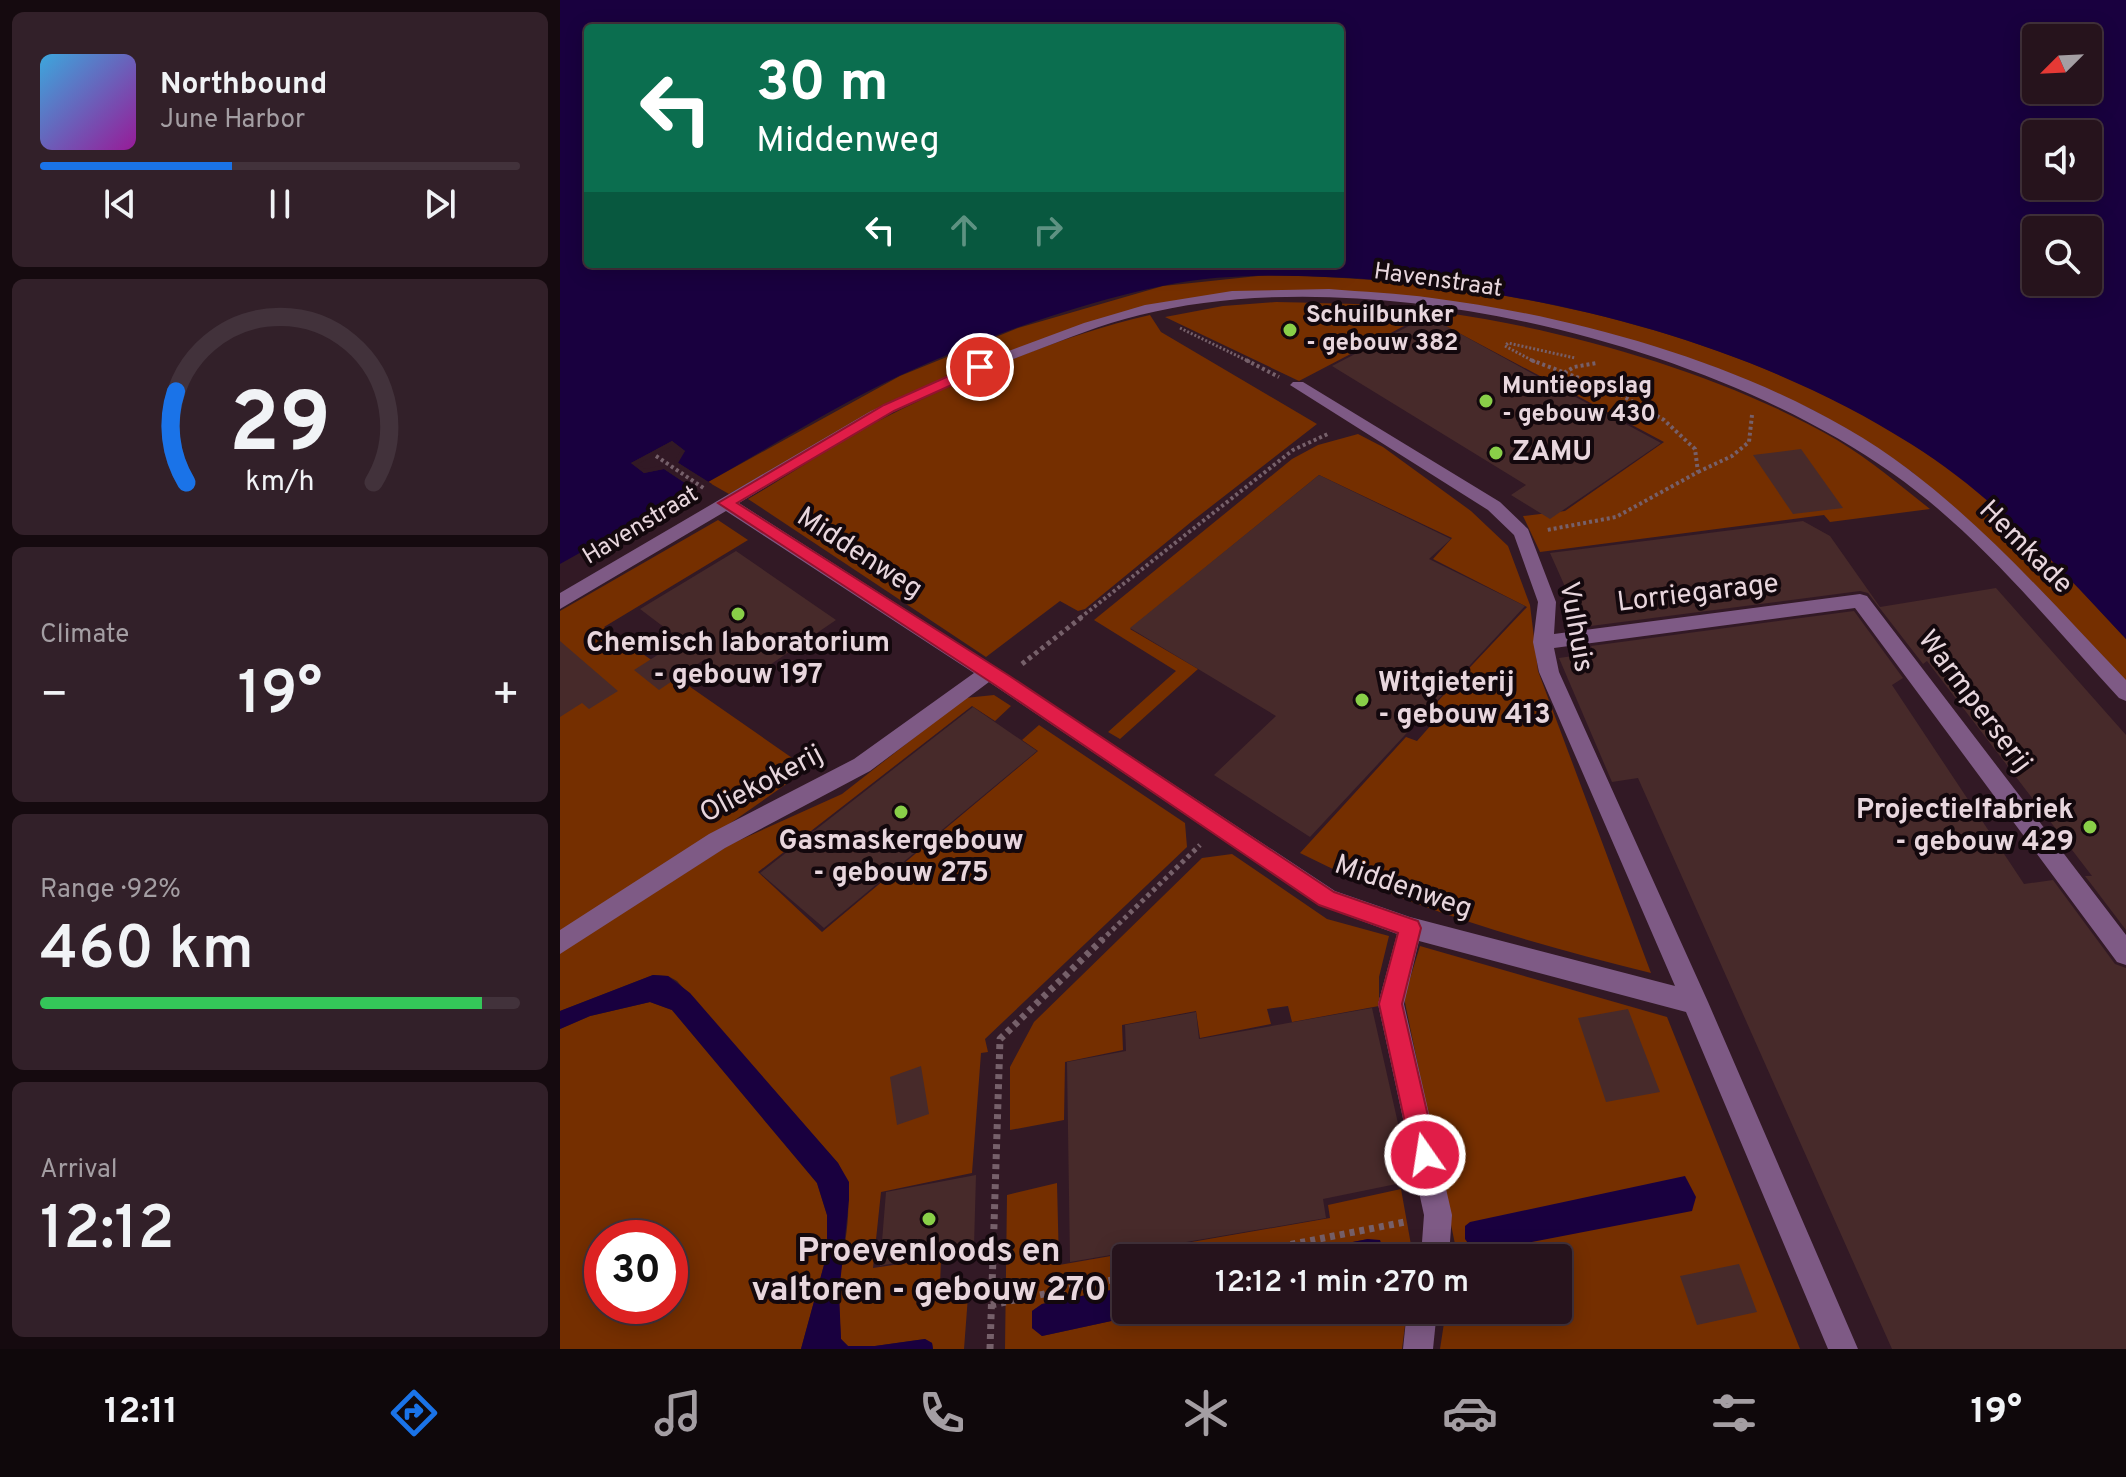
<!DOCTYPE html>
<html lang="en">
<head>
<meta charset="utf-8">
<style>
  :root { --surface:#26131c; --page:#322029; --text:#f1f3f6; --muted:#a49ea3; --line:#42323b; --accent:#1a73e8 }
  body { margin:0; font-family:Overpass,sans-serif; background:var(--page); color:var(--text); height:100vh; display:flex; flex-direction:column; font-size:30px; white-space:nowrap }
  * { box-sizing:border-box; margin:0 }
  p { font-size:26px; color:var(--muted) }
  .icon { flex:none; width:44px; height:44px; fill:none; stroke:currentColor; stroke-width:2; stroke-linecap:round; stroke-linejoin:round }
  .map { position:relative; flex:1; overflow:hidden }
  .sheet { display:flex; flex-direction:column; gap:12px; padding:12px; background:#150a0f; width:560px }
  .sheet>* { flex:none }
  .banner { position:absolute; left:24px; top:24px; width:760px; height:244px; border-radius:8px; box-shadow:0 4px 20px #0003,0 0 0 2px var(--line); background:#0b6e4f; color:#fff; overflow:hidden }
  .needle { width:52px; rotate:246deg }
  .fabs { position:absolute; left:1462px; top:24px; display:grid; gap:16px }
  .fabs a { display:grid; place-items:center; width:80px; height:80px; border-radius:8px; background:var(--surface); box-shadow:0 4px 20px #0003,0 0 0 2px var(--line); font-size:40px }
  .speed { position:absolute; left:24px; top:1220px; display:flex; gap:16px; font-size:40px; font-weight:700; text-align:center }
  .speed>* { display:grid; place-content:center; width:104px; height:104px; border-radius:50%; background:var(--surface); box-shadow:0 4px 20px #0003,0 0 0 2px var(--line); line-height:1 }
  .speed .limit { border:12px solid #d22; background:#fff; color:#111 }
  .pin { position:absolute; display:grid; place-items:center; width:68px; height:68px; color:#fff; margin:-34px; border:4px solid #fff; border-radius:50%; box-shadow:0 2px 8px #0007 }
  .me { position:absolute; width:88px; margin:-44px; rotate:347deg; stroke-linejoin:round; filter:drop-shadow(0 0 6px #0008) }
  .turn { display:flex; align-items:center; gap:28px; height:168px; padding:0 40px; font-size:36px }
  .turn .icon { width:104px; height:104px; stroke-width:2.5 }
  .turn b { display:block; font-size:56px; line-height:68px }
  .lanes { display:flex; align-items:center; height:76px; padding:0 40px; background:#0003; justify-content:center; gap:40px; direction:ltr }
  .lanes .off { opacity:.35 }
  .big { font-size:60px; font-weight:600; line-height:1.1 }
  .sheet .tile { flex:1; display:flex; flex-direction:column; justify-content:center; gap:12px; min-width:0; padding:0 28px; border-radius:12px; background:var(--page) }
  .sheet .dial { align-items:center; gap:0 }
  .dial svg { height:208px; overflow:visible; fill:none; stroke:var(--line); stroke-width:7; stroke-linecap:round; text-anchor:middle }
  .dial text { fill:var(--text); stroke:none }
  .song { display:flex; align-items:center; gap:24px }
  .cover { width:96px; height:96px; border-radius:12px; background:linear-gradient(135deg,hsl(200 70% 55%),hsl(300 70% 35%)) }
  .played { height:8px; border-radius:4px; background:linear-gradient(90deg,var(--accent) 40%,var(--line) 40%) }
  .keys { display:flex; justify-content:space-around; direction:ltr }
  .heat { display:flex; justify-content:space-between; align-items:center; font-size:44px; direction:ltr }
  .charge { height:12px; border-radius:6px; background:linear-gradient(90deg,#34c759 92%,var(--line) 0) }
  .trip { position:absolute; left:552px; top:1244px; width:460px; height:80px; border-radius:8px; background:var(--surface); box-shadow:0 4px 20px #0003,0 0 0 2px var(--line); font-weight:600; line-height:80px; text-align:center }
  .tabs { display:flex; height:128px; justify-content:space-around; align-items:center; background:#0f080b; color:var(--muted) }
  .tabs .icon { width:56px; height:56px }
  .tabs .active { color:var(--accent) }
  .tabs b { font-size:36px; color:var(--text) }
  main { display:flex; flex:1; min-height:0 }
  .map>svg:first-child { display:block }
</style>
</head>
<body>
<main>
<section class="sheet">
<div class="tile">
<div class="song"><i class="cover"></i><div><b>Northbound</b><p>June Harbor</p></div></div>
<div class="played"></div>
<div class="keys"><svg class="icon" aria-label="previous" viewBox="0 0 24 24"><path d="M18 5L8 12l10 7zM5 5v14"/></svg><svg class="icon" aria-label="pause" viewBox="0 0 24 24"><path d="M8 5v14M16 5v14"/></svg><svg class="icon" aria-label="next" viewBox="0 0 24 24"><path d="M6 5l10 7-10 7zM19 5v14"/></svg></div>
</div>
<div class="tile dial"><svg viewBox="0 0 100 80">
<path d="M14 69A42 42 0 1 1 86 69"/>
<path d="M14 69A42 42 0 0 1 10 34" stroke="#1a73e8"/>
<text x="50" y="56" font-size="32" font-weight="700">29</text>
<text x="50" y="72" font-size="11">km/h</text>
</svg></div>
<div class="tile"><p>Climate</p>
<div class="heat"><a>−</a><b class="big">19°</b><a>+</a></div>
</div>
<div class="tile"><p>Range · 92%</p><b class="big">460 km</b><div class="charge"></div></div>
<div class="tile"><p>Arrival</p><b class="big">12:12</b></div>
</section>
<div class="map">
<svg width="1566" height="1349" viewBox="0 0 1566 1349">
  <rect width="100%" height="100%" fill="#321925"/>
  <!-- green -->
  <g fill="#752f00" fill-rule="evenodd">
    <path d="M717 274C776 278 834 280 892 288 1078 312 1285 379 1430 501 1480 542 1522 592 1566 639V688L1352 472 1308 442 1251 409 1149 365 1000 323 785 291H679L587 306 310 414 169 494 148 482 340 376 458 328 603 286Z"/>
    <path d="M716 302C748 303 781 303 813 305 959 315 1151 366 1277 440 1310 460 1340 485 1370 509L1270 522 1264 515 980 552 963 516 1005 511 1104 442 865 315 739 381 605 317 663 306Z"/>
    <path d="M590 315 601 332 757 424 631 522 525 609 518 611 500 601 426 657 188 499C234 472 279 441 326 417 409 375 499 336 590 315Z"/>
    <path d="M798 434 823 447 911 511 948 546 970 605 978 671 1091 973C971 943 850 909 740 853L846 737 857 741 872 724 862 718 967 607 873 559 892 538 759 475 570 629 638 669 560 739 548 732 616 671 534 620 732 459 758 445Z"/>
    <polygon points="158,520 188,540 44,627 248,769 129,852 0,933 0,611"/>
    <path d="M434 695 451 706 435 721 412 706 198 872 262 932 478 751 462 740 479 725 625 823 627 847 425 1039 428 1052 421 1053 412 1173 321 1192 313 1268 381 1258 380 1286 409 1283 404 1349H373L372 1343 365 1339 315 1346H288L281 1339C280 1324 279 1309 279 1294 280 1249 300 1204 278 1163L117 981 108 976 93 975 0 1011V953L169 845 282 794 405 698Z"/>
    <polygon points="672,854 767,919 829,936 819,977 819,1006 732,1022 728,1006 707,1009 711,1024 640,1038 636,1011 562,1025 563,1050 505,1062 504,1120 450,1130 450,1067 474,1022 642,858"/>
    <polygon points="860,946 1107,1017 1240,1349 880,1349 886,1310 998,1310 998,1258 893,1258 895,1244 844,998"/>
    <path d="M90 1002 112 1010 257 1183 267 1215V1254L241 1349H0V1029L30 1016ZM42 1238H110V1306H42Z"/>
    <polygon points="497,1183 499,1265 770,1218 768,1205 841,1189 853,1256 826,1258 827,1252 808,1239 711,1258 566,1258 566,1287 482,1304 472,1311 472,1328 482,1336 602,1310 847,1310 842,1349 445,1349 447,1195"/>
  </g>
  <!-- water -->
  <g fill="#19003f" fill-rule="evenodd">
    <path d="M0 0H1566V639C1499 567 1435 497 1351 444 1184 338 963 284 766 277 711 275 657 274 602 286 513 305 424 337 341 375 275 406 212 446 148 482L117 462 125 451 112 441 71 463 84 473 104 469 134 489 0 564ZM28 28H780V264H28ZM1476 38H1528V90H1476ZM1476 134H1528V186H1476ZM1476 230H1528V282H1476Z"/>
    <polygon points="93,975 108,976 130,993 278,1163 289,1182 289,1200 279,1293 281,1339 288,1346 315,1346 365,1339 372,1343 373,1349 241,1349 267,1254 267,1215 257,1183 112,1010 90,1002 30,1016 0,1029 0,1011"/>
    <polygon points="1125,1176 1136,1197 1132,1211 915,1253 905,1239 905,1226 910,1222"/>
    <polygon points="808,1239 820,1240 826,1258 711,1258"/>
    <polygon points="566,1287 566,1310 602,1310 482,1336 472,1328 472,1311 482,1304"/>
  </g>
  <!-- pier -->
  <polygon fill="#321925" points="112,441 125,451 118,463 152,484 147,485 115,465 114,461 120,452 112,446 78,464 85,469 105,465 137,486 137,491 104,469 84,473 71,463"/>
  <!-- building -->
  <g fill="#472a2a">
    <polygon points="868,316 984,380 1101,443 990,519 951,495 966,485 772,366"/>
    <polygon points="1241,449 1283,508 1233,514 1193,455"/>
    <polygon points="759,475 891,539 869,559 965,606 750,837 654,775 716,716 570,628"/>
    <polygon points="1243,521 1270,536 1320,607 1436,588 1566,735 1566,930 1525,876 1532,876 1367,661 1363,664 1308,593 1300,591 1023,627 990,553"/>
    <polygon points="176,551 276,620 179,686 145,659 99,690 74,670 121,640 80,609"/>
    <polygon points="1294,611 1343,678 1332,685 1464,884 1493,880 1555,964 1566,968 1566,1349 1332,1349 1078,778 1052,782 999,658 1034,653 1031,646"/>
    <polygon points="0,641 58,691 29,709 22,703 0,717"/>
    <polygon points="413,707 477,751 264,928 200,873"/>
    <polygon points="812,1008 851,1181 763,1199 766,1218 510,1262 507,1062 566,1051 565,1025 636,1012 639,1039"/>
    <polygon points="1068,1009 1100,1092 1046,1102 1018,1018"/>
    <polygon points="361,1066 369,1114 337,1125 330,1077"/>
    <polygon points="416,1175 414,1246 320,1266 326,1192"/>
    <polygon points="1179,1264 1197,1312 1137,1325 1120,1276"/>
  </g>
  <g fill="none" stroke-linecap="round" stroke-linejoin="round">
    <!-- path-far3 -->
    <g stroke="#76606a" stroke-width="3" stroke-dasharray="2 2" stroke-linecap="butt">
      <polyline points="620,328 690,362"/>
      <polyline points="975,362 945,346 948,343 1015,358"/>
    </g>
    <!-- path-far2 -->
    <g stroke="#76606a" stroke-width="4" stroke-dasharray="3 3" stroke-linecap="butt">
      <polyline points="686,360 719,377"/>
      <polyline points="971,360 1056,392 1104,420 1135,449 1138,472 1056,517 987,530"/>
      <polyline points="994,379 1014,367 1037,363"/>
      <polyline points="96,456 145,489"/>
      <polyline points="1138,472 1172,456 1189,442 1192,415"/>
      <polyline points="520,618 733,450 770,433"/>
    </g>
    <!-- path-far1 -->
    <g stroke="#76606a" stroke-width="5" stroke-dasharray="4 4" stroke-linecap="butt">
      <polyline points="462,664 523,616"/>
      <polyline points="541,941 640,845"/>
    </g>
    <!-- path -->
    <g stroke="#76606a" stroke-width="7" stroke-dasharray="5 5" stroke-linecap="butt">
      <polyline points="662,1258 845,1222"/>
      <polyline points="431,1305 566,1277"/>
      <polyline points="430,1349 440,1039 543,939"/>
    </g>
    <!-- minor -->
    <g fill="#7e5a85" fill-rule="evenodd">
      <path d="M769 289C803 292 838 293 872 298 1029 318 1221 373 1348 469 1429 530 1496 607 1566 680V701L1559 698C1488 621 1419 534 1332 473 1144 340 805 258 580 315 542 324 506 339 469 353 423 371 377 389 333 412 280 439 230 473 179 503L448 675 775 891 850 917 1115 986 979 672 973 642 978 602 954 535 928 510 730 385 733 382H743L940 502 968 529 996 602 994 634 1300 594 1307 596 1566 935V965L1557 962 1295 608 994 648 999 672 1148 1002 1298 1349H1268L1126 1012 859 941 844 1004 892 1215 890 1242 885 1258H855L862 1242 864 1215 818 1004 837 934 759 905 429 682 310 771 165 848 0 954V930L149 834 294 759 414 673 166 511 0 609V593L311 411 414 364 524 323 585 305 672 291Z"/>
      <polygon points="847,1310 877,1310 873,1349 843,1349"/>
    </g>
  </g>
  <!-- route -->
  <polygon fill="#e11d48" stroke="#92132f" stroke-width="2" points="420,362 427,367 425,370 334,411 177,503 448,675 774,892 858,921 861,928 842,1004 877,1155 874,1163 865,1167 856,1163 852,1155 819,1004 838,933 759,905 435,685 158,503 324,405"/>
  <!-- markers -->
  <g fill="#89cf48" stroke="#13080d" stroke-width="3">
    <circle cx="730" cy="330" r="8"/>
    <circle cx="926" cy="401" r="8"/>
    <circle cx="936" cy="453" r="8"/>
    <circle cx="178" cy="614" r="8"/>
    <circle cx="802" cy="700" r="8"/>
    <circle cx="341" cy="812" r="8"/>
    <circle cx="1530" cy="827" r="8"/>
    <circle cx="369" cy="1219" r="8"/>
  </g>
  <g text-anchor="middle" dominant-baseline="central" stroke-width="8" stroke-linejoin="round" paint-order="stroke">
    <!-- far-street labels -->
    <g font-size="24" fill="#e8d6dd" stroke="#13080d">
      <text transform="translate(878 281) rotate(8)">Havenstraat</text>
      <text transform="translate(81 526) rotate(-31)">Havenstraat</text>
    </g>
    <!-- far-poi labels -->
    <g font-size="24" font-weight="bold" fill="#e8d6dd" stroke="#13080d" text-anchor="start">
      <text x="746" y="316">Schuilbunker<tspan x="746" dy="28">- gebouw 382</tspan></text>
      <text x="942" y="387">Muntieopslag<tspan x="942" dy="28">- gebouw 430</tspan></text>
    </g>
    <!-- poi labels -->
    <g font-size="28" font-weight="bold" fill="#e8d6dd" stroke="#13080d" text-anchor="start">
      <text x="952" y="453">ZAMU</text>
      <text x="178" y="644" text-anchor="middle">Chemisch laboratorium<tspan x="178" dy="32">- gebouw 197</tspan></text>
      <text x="818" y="684">Witgieterij<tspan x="818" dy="32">- gebouw 413</tspan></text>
      <text x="1514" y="811" text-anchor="end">Projectielfabriek<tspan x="1514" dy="32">- gebouw 429</tspan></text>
      <text x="341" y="842" text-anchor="middle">Gasmaskergebouw<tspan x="341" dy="32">- gebouw 275</tspan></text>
    </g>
    <!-- street labels -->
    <g font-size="28" fill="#e8d6dd" stroke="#13080d">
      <text transform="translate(1465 548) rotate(45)">Hemkade</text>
      <text transform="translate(299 554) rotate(33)">Middenweg</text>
      <text transform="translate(1138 594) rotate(-7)">Lorriegarage</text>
      <text transform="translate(1015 627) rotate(80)">Vulhuis</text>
      <text transform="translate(1414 702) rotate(53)">Warmperserij</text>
      <text transform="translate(202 785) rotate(-28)">Oliekokerij</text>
      <text transform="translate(843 888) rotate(19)">Middenweg</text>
    </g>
    <!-- near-poi labels -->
    <g font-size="34" font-weight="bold" fill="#e8d6dd" stroke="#13080d">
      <text x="369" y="1252">Proevenloods en<tspan x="369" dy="39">valtoren - gebouw 270</tspan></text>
    </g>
  </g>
</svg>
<div class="fabs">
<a><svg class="needle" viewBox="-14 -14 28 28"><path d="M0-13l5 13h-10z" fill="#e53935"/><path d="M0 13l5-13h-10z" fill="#a49ea3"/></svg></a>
<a><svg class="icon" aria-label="sound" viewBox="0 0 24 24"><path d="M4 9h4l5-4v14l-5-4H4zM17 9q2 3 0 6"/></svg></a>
<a><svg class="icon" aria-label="search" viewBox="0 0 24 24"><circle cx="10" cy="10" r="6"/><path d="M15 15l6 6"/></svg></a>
</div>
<div class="speed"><div class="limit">30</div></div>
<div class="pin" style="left:420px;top:367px;background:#d93025"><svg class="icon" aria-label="arrive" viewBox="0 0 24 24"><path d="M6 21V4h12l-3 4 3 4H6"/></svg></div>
<svg class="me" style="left:865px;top:1155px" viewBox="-20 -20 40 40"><circle r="17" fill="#e11d48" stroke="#fff" stroke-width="3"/><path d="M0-11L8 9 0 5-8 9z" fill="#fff"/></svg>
<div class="trip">12:12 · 1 min · 270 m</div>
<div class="banner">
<div class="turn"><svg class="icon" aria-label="left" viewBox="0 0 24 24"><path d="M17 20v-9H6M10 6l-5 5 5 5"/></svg><div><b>30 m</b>Middenweg</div></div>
<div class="lanes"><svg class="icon" aria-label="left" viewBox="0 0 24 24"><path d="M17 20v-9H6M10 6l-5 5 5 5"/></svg><svg class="icon off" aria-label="ahead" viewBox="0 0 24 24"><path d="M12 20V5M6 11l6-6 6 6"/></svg><svg class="icon off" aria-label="right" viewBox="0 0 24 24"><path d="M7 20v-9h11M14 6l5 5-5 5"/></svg></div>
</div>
</div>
</main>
<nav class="tabs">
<b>12:11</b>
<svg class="icon active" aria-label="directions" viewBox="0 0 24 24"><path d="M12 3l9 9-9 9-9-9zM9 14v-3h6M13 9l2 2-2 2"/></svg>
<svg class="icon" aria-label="music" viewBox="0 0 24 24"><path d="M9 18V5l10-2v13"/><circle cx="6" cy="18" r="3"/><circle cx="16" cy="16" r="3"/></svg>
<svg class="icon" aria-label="phone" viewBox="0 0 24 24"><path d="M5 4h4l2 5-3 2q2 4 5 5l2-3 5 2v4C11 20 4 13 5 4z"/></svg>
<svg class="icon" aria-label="climate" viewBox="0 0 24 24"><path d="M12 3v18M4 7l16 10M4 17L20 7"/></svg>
<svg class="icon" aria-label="car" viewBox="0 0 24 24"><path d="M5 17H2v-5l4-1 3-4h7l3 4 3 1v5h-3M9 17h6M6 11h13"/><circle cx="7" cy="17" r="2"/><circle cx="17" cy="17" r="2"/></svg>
<svg class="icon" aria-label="filters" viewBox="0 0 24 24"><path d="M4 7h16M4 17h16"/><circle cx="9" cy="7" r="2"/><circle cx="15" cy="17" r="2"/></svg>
<b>19°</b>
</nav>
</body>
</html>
